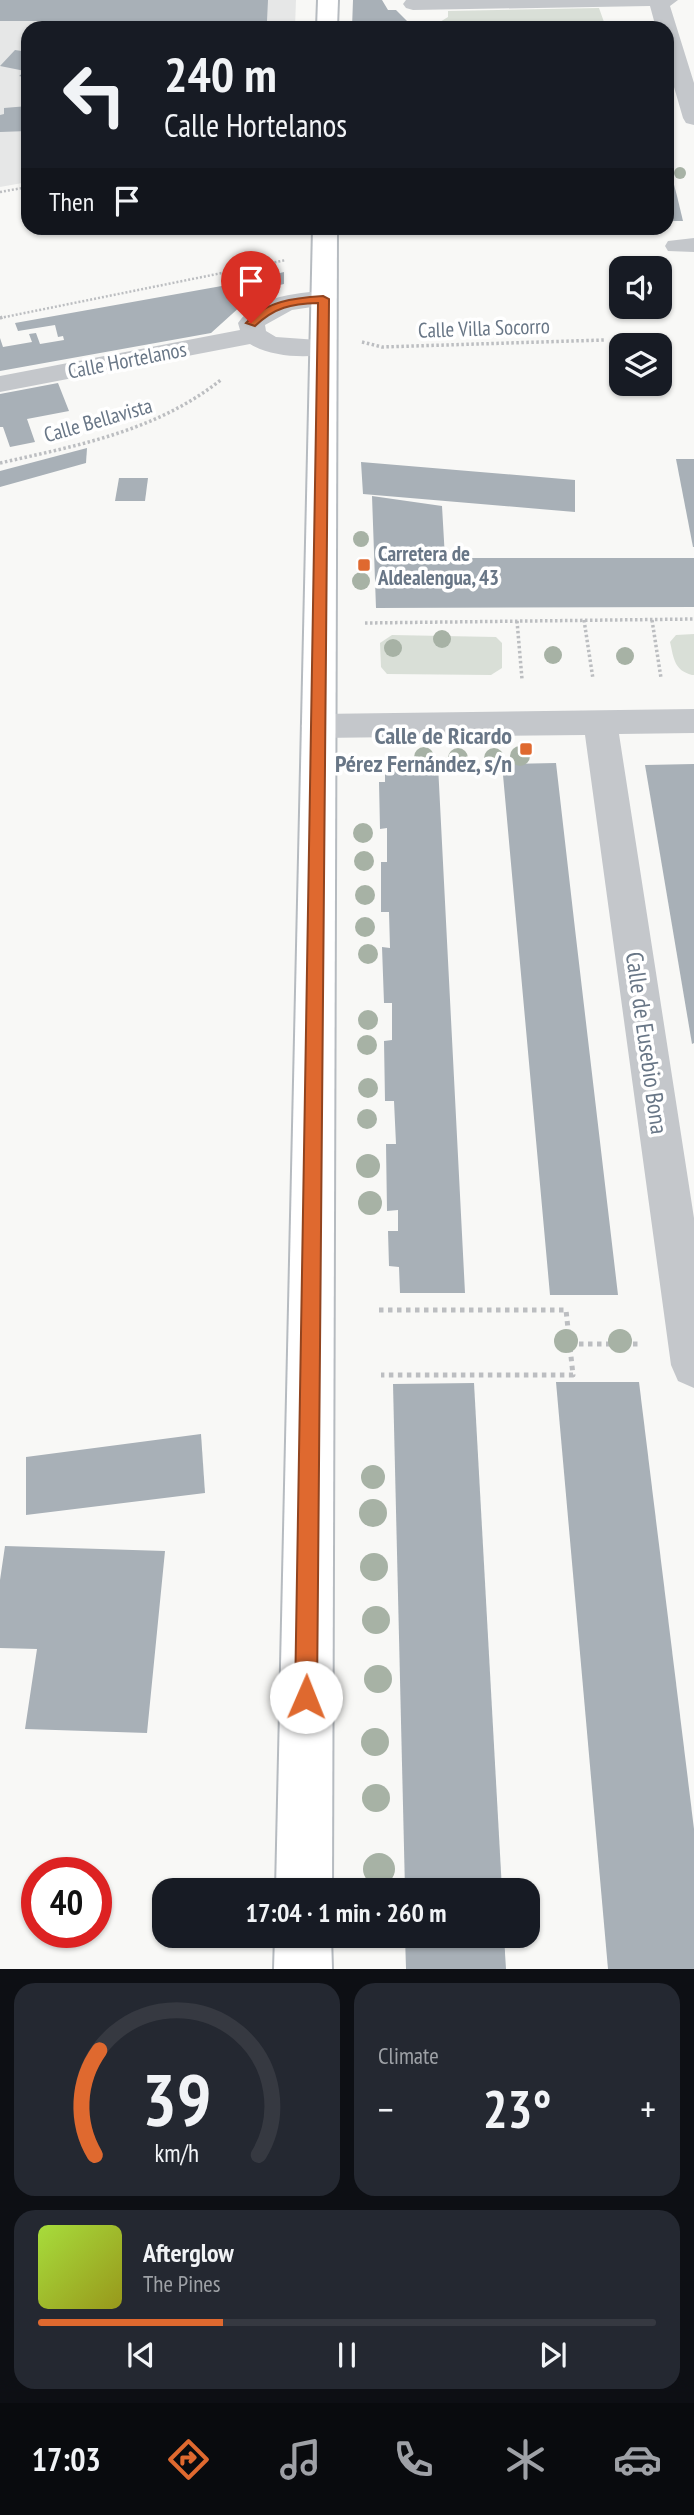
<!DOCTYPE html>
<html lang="en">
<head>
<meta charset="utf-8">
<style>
  :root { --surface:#171b24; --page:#242831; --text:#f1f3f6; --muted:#9ea1a6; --line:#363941; --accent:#df692f }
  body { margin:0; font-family:"PT Sans Narrow",sans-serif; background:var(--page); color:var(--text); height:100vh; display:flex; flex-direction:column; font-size:26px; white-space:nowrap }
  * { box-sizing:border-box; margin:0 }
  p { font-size:23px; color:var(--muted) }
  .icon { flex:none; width:38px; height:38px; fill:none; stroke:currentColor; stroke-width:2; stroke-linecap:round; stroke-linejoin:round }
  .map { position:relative; height:1969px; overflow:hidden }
  .drawer { display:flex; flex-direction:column; gap:14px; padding:14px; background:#0d0f14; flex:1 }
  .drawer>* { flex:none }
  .guide { position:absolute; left:21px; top:21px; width:653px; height:214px; border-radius:21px; box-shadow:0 2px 5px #0004; background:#171b24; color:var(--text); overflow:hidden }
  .fabs { position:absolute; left:609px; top:256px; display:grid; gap:14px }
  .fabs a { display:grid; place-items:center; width:63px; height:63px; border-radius:14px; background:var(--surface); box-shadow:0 2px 5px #0004; font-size:35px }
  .speed { position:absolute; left:21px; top:1857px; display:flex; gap:14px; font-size:35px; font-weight:700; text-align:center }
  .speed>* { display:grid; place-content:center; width:91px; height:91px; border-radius:50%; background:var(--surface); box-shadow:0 2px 5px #0004; line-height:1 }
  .speed .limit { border:10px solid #d22; background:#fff; color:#111 }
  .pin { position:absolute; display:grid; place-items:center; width:60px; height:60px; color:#fff; margin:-72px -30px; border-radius:50% 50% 50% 0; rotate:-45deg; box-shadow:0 0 7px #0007 }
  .pin .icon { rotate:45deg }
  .me { position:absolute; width:77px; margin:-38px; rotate:1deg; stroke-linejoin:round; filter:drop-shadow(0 0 5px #0008) }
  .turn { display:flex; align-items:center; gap:24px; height:147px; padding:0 28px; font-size:32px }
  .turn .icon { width:91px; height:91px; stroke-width:2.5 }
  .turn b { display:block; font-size:49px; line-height:60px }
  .then { display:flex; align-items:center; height:66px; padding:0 28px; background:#0003; gap:14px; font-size:26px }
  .big { font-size:52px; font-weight:700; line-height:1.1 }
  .drawer .widget { flex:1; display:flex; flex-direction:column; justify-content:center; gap:10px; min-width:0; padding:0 24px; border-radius:21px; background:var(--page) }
  .drawer .dial { align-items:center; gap:0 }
  .dial svg { height:182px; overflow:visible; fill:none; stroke:var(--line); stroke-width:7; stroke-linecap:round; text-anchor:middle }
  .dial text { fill:var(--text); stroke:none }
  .song { display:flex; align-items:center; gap:21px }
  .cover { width:84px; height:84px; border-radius:10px; background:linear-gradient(135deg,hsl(80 70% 55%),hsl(60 70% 35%)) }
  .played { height:7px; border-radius:4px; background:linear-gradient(90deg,var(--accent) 30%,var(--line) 30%) }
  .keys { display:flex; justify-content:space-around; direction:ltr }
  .heat { display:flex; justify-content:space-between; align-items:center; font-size:38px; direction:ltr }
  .drawer .tiles { flex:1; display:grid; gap:14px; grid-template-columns:1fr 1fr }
  .widget:last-child { grid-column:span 2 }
  .trip { position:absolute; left:152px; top:1878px; width:388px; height:70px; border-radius:21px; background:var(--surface); box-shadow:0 2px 5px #0004; font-weight:700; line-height:70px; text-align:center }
  .tab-bar { display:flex; height:112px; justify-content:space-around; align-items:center; background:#090b0e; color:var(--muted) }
  .tab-bar .icon { width:49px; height:49px }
  .tab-bar .selected { color:var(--accent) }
  .tab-bar b { font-size:32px; color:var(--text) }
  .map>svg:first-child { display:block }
</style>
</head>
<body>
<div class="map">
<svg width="694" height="1969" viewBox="0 0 694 1969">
  <rect width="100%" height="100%" fill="#f8f8f6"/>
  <!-- built -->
  <polygon fill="#e6e7e7" points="0,0 296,0 295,28 28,28 28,182 0,187"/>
  <!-- green -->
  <g fill="#d9dfd7">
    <polygon points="599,8 604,22 435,25 448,17 448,11"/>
    <path d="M694 634V675H692C674 670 674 659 670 642L676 635Z"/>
    <polygon points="392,635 496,637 502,643 502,668 491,675 387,674 381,667 380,643"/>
  </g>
  <!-- building -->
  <g fill="#a8b0b7">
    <polygon points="0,0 268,0 267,21 256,21 255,28 206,28 207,21 0,21"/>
    <polygon points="353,0 382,0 388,10 396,10 414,28 352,28"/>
    <polygon points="15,50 28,52 28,78 19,76 25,71 0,66"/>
    <polygon points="28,106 28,131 0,132 0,115 4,114 4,108"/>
    <polygon points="668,162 677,196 683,221 667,221"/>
    <polygon points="284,272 284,284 249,292 242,305 211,333 0,371 0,338 3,347 32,342 29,334 36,333 40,344 64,340 63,336 58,337 55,325 18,331 15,323 244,282"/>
    <polygon points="58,383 69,411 27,419 35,442 10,447 3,427 0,427 0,394"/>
    <polygon points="87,448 86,463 0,487 0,471"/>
    <polygon points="676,459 694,459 694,547 693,547"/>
    <polygon points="361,462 575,480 575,512 363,494"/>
    <polygon points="119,478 148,478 145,501 115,501"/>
    <polygon points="372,496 442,506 445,558 694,558 694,607 376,608"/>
    <polygon points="556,763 575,929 618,1295 550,1295 502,764"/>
    <polygon points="694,764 694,1043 692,1044 645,765"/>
    <polygon points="438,765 465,1293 400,1293 399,1267 389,1266 388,1231 398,1231 398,1210 387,1211 386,1144 396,1144 394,1101 385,1101 384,1041 392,1040 392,1003 384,1003 382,947 390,948 389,912 381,912 381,862 387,862 387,828 380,829 379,782 385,782 385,767"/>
    <polygon points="556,1382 639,1382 694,1829 694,1969 608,1969"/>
    <polygon points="474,1383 502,1890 405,1890 393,1384"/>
    <polygon points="201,1434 205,1493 26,1515 26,1457"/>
    <polygon points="5,1546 165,1551 147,1733 25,1729 37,1649 0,1648 0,1580"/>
    <polygon points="405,1936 504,1936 506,1969 406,1969"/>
  </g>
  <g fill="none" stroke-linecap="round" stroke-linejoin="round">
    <!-- secondary casing -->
    <g stroke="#b6bbc0" stroke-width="4">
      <g id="secondary">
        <polygon points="318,0 338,0 337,28 317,28"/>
        <polygon points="313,228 337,228 332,1890 276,1890"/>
        <polygon points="275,1936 331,1936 332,1969 274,1969"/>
      </g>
    </g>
    <!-- path-far2 -->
    <g stroke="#bcbec1" stroke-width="2.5" stroke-dasharray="2 2" stroke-linecap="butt">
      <polyline points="0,192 28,187"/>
      <polyline points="0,318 286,260"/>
    </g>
    <!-- path-far1 -->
    <g stroke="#bcbec1" stroke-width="3.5" stroke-dasharray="2.5 2.5" stroke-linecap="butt">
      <polyline points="0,318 3,317"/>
      <polyline points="362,342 382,347 604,340"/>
      <path d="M0 463C79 445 157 431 222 379"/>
      <polyline points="584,620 593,679"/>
      <polyline points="652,620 661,678"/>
      <polyline points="517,621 522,679"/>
      <polyline points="365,623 694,619"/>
    </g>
    <!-- path -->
    <g stroke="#bcbec1" stroke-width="5" stroke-dasharray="4.5 4.5" stroke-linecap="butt">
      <polyline points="379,1310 566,1310 573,1375 381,1375"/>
      <polyline points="570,1344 638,1344"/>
    </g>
    <!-- street -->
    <g fill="#c4c7cb" fill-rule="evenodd">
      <polygon points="406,0 678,0 670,6 694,83 694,125 686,123 683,118 667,63 667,28 656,28 650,6 413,10 406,8 403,4"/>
      <polygon points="694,238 694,252 668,251 665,246 668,241"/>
      <path d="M323 291 332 294 336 299 332 304 292 310 265 325 266 331 276 337 332 341 336 347 332 353C308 359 271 357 250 344L0 392V376L240 330 238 323C256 297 294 293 323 291Z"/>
      <polygon points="694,709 694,733 619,734 694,1218 694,1388 678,1381 671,1365 585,735 318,738 306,735 301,726 306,717 318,714"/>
    </g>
    <!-- secondary -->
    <use href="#secondary" fill="#fff" fill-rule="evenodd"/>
  </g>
  <!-- trees -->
  <g fill="#a7b2a5">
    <circle cx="680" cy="173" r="6"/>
    <circle cx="361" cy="539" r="8"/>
    <circle cx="361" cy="581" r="9"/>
    <circle cx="442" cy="639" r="9"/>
    <circle cx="393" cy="648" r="9"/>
    <circle cx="553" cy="655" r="9"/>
    <circle cx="625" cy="656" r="9"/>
    <circle cx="520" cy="756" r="10"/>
    <circle cx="424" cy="757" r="10"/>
    <circle cx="458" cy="758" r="10"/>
    <circle cx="494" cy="758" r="10"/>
    <circle cx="363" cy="833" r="10"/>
    <circle cx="364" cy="861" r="10"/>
    <circle cx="365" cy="895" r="10"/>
    <circle cx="365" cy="927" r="10"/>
    <circle cx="368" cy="954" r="10"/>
    <circle cx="368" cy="1020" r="10"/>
    <circle cx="367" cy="1045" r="10"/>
    <circle cx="368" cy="1088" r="10"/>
    <circle cx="367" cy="1119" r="10"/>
    <circle cx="368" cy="1166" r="12"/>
    <circle cx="370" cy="1203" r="12"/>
    <circle cx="566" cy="1341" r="12"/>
    <circle cx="620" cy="1341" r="12"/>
    <circle cx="373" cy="1477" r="12"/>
    <circle cx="373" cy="1513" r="14"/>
    <circle cx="374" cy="1567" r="14"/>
    <circle cx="376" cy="1620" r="14"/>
    <circle cx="378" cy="1679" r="14"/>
    <circle cx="375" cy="1742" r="14"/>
    <circle cx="376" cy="1798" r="14"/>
    <circle cx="379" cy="1869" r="16"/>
  </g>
  <!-- route -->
  <path fill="#df692f" stroke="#91441f" stroke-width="2" d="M323 296 329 299 317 1697 314 1705 306 1708 298 1705 295 1697 318 303C291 304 275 307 255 326L246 323C266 301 294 298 323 296Z"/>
  <!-- markers -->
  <g fill="#df692f" stroke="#fff" stroke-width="2.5">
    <rect x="357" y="558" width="14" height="14" rx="3.5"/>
    <rect x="519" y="742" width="14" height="14" rx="3.5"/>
  </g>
  <g text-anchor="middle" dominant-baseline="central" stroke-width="7" stroke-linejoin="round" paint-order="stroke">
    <!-- far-street labels -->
    <g font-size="21" fill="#687686" stroke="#fff">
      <text transform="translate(484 328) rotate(-2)">Calle Villa Socorro</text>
      <text transform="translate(127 360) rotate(-11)">Calle Hortelanos</text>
      <text transform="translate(98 420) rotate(-16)">Calle Bellavista</text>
    </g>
    <!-- far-poi labels -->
    <g font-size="21" font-weight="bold" fill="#687686" stroke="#fff" text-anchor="start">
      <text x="378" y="553">Carretera de<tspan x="378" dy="24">Aldealengua, 43</tspan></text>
    </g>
    <!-- poi labels -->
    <g font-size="24" font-weight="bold" fill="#687686" stroke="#fff" text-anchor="end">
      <text x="512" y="735">Calle de Ricardo<tspan x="512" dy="28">Pérez Fernández, s/n</tspan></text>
    </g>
    <!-- street labels -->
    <g font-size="24" fill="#687686" stroke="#fff">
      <text transform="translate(647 1043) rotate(82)">Calle de Eusebio Bona</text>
    </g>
  </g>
</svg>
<div class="fabs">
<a><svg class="icon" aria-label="sound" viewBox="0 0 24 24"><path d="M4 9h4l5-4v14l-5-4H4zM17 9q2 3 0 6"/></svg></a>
<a><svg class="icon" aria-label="layers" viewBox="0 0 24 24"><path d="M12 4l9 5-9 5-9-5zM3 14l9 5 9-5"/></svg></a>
</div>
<div class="speed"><div class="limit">40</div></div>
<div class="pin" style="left:251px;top:323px;background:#d93025"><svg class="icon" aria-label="arrive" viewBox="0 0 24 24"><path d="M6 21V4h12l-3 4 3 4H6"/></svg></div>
<svg class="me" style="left:306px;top:1697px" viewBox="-20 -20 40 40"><circle r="19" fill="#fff"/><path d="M0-13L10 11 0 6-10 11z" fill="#df692f"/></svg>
<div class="trip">17:04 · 1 min · 260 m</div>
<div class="guide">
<div class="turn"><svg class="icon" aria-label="left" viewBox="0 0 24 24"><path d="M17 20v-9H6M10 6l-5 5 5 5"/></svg><div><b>240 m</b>Calle Hortelanos</div></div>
<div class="then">Then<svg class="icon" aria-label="arrive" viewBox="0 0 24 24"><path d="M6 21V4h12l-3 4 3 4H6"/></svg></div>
</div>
</div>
<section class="drawer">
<div class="tiles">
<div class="widget dial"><svg viewBox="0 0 100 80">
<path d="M14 69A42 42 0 1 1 86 69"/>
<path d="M14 69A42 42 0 0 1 16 23" stroke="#df692f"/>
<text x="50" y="56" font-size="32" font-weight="700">39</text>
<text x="50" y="72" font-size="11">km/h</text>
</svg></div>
<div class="widget"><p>Climate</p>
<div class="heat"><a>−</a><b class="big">23°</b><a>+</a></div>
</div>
<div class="widget">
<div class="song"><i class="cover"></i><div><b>Afterglow</b><p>The Pines</p></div></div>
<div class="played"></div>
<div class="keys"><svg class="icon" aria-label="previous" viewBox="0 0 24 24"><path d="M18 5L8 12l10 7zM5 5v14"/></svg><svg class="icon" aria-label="pause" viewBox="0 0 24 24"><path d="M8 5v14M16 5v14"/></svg><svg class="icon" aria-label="next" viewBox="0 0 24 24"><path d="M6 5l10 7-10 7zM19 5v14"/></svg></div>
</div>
</div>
</section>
<nav class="tab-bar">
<b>17:03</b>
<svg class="icon selected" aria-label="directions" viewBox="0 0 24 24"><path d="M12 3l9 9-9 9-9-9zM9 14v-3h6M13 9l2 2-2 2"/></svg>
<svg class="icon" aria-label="music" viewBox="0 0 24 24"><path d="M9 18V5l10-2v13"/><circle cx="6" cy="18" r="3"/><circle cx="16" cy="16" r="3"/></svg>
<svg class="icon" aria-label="phone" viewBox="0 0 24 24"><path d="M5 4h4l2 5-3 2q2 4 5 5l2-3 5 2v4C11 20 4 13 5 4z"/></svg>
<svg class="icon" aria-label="climate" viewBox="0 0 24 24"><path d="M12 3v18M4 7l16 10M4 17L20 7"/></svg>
<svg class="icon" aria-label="car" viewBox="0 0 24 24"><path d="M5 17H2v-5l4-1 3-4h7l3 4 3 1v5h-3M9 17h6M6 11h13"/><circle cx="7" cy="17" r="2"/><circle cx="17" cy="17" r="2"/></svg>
</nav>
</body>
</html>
